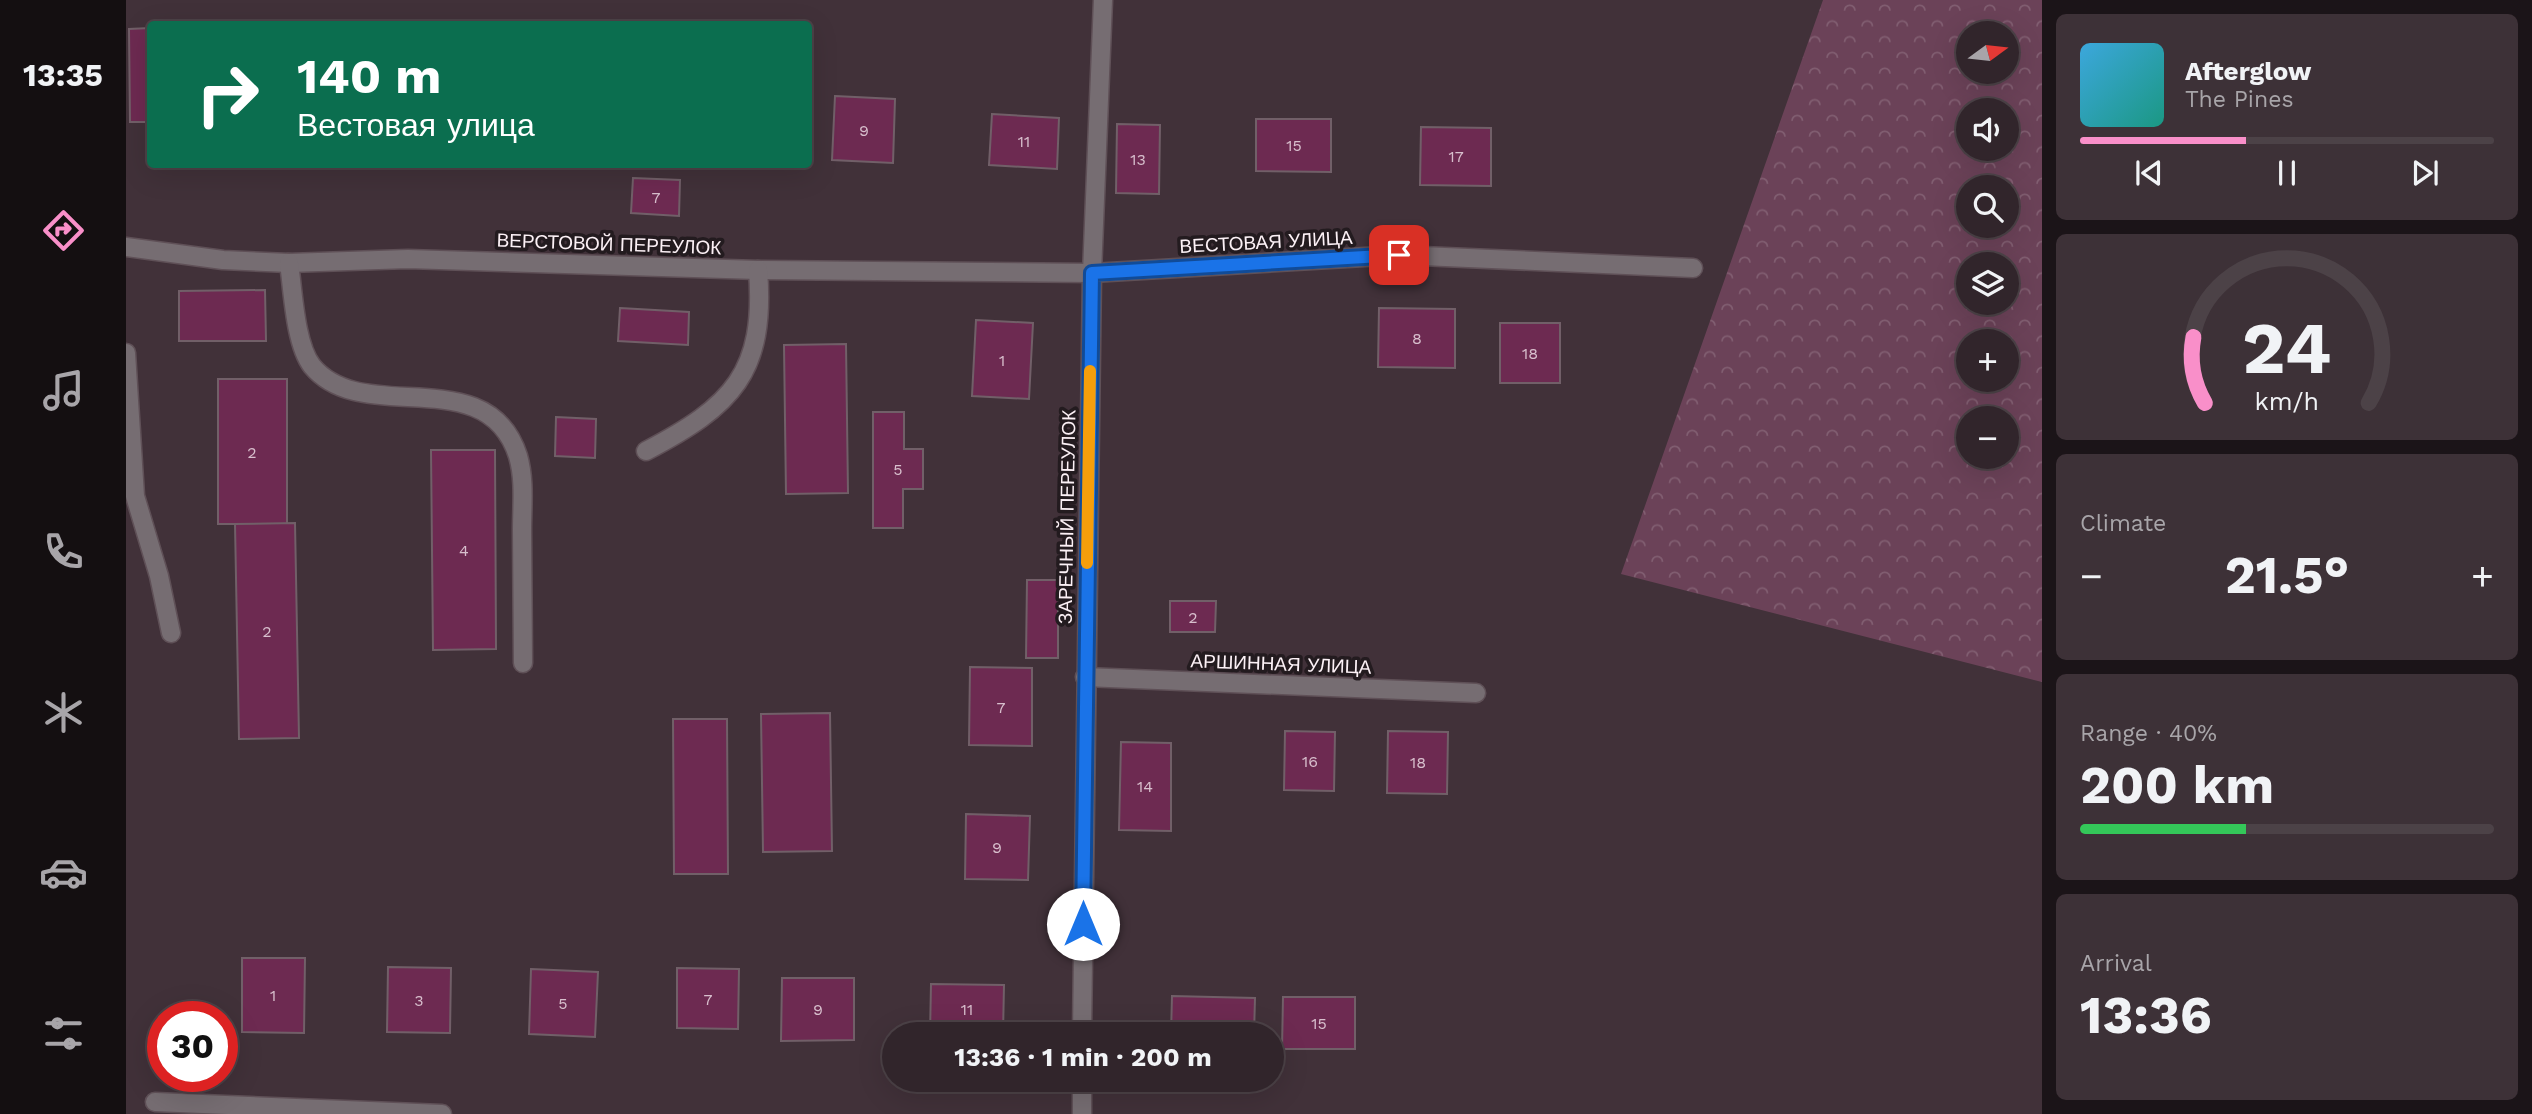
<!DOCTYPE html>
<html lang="en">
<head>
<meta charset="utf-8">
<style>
  :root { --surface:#31252b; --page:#3d3137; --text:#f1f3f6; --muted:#a8a5a9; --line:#4c4247; --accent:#f98fc9 }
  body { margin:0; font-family:"Work Sans",sans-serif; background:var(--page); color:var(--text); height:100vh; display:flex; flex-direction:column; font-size:26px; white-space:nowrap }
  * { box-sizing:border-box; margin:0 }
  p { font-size:23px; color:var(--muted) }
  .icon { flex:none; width:38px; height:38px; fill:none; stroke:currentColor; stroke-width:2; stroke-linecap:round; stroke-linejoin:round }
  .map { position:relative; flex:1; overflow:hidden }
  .panel { display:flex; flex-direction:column; gap:14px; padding:14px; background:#1b1418; width:490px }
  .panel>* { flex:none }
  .banner { position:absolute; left:21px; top:21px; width:665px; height:147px; border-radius:7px; box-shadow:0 7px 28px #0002,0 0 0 2px var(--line); background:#0b6e4f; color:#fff; overflow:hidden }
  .needle { width:46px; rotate:75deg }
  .controls { position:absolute; left:1830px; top:21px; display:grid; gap:14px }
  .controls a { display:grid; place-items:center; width:63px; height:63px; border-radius:50%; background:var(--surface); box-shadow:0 7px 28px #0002,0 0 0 2px var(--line); font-size:35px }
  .speed { position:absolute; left:21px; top:1001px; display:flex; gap:14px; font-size:35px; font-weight:700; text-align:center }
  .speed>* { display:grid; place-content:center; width:91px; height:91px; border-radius:50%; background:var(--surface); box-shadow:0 7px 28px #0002,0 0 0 2px var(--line); line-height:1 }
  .speed .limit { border:10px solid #d22; background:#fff; color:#111 }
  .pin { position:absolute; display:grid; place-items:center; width:60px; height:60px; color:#fff; margin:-30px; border-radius:14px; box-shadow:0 4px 10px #0006 }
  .me { position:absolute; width:77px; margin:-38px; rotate:0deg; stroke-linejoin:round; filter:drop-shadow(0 0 5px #0008) }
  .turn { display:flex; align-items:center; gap:24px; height:147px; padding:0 35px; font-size:32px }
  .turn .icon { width:91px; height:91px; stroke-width:2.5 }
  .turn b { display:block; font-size:49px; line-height:60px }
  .big { font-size:52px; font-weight:700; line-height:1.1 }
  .panel .tile { flex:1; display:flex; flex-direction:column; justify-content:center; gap:10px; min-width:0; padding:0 24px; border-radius:10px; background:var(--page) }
  .panel .dial { align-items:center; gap:0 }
  .dial svg { height:182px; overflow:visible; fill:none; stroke:var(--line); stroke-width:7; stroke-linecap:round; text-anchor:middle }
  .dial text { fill:var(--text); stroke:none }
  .song { display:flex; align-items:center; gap:21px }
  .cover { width:84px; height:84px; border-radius:10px; background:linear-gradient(135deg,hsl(200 70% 55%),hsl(170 70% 35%)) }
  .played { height:7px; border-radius:4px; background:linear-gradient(90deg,var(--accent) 40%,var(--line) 40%) }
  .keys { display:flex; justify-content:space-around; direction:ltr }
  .heat { display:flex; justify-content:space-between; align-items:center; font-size:38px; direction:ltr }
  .charge { height:10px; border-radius:5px; background:linear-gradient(90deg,#34c759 40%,var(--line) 0) }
  .trip { position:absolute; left:756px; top:1022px; width:402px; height:70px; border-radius:35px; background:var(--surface); box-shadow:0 7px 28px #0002,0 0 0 2px var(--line); font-weight:700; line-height:70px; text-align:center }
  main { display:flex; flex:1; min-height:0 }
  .menu { display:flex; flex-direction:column; width:126px; justify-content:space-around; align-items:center; background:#140f11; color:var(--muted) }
  .menu .icon { width:49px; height:49px }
  .menu .current { color:var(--accent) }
  .menu b { font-size:32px; color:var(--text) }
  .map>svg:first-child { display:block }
</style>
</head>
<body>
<main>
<nav class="menu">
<b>13:35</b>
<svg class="icon current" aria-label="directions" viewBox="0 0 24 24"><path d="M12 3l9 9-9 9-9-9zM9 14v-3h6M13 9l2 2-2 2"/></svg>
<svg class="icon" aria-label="music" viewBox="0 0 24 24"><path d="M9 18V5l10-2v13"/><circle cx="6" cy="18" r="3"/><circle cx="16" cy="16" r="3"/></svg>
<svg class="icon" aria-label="phone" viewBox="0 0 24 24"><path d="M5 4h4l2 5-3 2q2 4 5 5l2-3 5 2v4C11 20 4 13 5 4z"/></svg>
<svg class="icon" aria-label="climate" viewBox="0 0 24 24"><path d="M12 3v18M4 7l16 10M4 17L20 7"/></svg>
<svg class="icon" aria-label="car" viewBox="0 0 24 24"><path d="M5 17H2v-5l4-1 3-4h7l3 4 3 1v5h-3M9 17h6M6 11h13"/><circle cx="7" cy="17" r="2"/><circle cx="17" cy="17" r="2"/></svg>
<svg class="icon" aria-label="filters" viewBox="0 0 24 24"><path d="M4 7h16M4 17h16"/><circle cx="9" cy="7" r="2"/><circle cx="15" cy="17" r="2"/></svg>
</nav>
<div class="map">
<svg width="1916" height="1114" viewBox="0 0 1916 1114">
  <defs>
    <pattern id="forest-crowns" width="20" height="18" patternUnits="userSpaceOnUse" patternTransform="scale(1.75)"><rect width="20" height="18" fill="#6b4258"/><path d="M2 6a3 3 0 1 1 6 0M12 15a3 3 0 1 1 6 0" fill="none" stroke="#815e71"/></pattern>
  </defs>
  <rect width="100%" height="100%" fill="#413139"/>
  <!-- forest -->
  <path fill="url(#forest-crowns)" fill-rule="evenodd" d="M1697 0H1916V682L1495 574ZM1843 33H1881V72H1843ZM1881 110V149H1843V110ZM1881 187V226H1843V187ZM1843 264H1881V303H1843ZM1843 341H1881V380H1843ZM1843 418H1881V457H1843Z"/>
  <!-- building -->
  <g fill="#6d2a51" stroke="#715f68" stroke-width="2">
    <polygon points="24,28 24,122 4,122 3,29"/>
    <polygon points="709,96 769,99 767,163 706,160"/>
    <polygon points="866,114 933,118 931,169 863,165"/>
    <polygon points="1130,119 1205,119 1205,172 1130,171"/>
    <polygon points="991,124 1034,125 1033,194 990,193"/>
    <polygon points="1295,127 1365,128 1365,186 1294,185"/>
    <polygon points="507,178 554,180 553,216 505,213"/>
    <polygon points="139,290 140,341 53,341 53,291"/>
    <polygon points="494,308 563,312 562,345 492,341"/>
    <polygon points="1253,308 1329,309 1329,368 1252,367"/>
    <polygon points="850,320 907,323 903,399 846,396"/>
    <rect x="1374" y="323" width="60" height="60"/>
    <polygon points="720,344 722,493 660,494 658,345"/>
    <rect x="92" y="379" width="69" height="145"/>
    <polygon points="747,412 778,412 778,449 797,449 797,489 777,489 777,528 747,528"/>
    <polygon points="430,417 470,419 469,458 429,456"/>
    <polygon points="305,450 369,450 370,649 307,650"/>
    <polygon points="169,523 173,738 113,739 109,524"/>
    <polygon points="901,580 932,580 932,658 900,658"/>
    <polygon points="1044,601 1090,601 1089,632 1044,632"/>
    <polygon points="844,667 906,668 906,746 843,745"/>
    <polygon points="704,713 706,851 637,852 635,714"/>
    <polygon points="547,719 601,719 602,874 548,874"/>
    <polygon points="1159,731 1209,732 1208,791 1158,790"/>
    <polygon points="1262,731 1322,732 1321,794 1261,793"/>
    <polygon points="995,742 1045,743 1045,831 993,830"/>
    <polygon points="840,814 904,816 902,880 839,879"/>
    <polygon points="116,958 179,958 178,1033 116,1032"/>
    <polygon points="262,967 325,968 324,1033 261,1032"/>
    <polygon points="551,968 613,969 612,1029 551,1028"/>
    <polygon points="405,969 472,972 469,1037 403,1034"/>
    <polygon points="656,978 728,978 728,1040 655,1041"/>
    <polygon points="805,984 878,985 877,1034 804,1034"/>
    <polygon points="1046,996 1129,998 1128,1034 1045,1034"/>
    <polygon points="1157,997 1229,997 1229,1049 1156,1049"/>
  </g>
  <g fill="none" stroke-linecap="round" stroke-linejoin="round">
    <!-- minor casing -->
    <g stroke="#5f5057" stroke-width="21">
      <g id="minor">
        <polyline points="0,247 97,260 163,263 282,259 632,270 966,273 1273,255 1567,268"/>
        <path d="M163 263C167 291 169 344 186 366 237 428 361 359 392 456 399 480 396 506 396 530 396 575 397 619 397 663"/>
        <polyline points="0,353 9,496 33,576 45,633"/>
        <path d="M520 451C606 406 640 373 632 270"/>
        <polyline points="959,677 1350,693"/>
        <polyline points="956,1034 966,273 977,0"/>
        <polyline points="29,1102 316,1114"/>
        <polyline points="956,1114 956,1080"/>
      </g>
    </g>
    <!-- minor -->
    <use href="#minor" stroke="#766d72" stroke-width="18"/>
  </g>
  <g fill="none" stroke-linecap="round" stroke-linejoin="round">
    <!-- route casing -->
    <g stroke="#114b97" stroke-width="18">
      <polyline id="route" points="957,924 966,273 1273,255"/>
    </g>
    <!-- route -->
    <use href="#route" stroke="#1a73e8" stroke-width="12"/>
    <!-- slow -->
    <polyline stroke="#f59e0b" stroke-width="12" points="961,563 964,371"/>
  </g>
  <g text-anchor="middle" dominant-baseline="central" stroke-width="7" stroke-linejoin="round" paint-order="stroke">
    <!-- number labels -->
    <g font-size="16" fill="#d8bfcd">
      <text x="738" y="130">9</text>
      <text x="898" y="141">11</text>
      <text x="1168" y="145">15</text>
      <text x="1330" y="156">17</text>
      <text x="1012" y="159">13</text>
      <text x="530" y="197">7</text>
      <text x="1291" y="338">8</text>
      <text x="1404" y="353">18</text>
      <text x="876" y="360">1</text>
      <text x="126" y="452">2</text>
      <text x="772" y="469">5</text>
      <text x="338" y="550">4</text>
      <text x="1067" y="617">2</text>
      <text x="141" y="631">2</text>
      <text x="875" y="707">7</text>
      <text x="1184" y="761">16</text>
      <text x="1292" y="762">18</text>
      <text x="1019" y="786">14</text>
      <text x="871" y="847">9</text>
      <text x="147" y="995">1</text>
      <text x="582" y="999">7</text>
      <text x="293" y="1000">3</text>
      <text x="437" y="1003">5</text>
      <text x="692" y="1009">9</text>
      <text x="841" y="1009">11</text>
      <text x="1193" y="1023">15</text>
    </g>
    <!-- street labels -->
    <g font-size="19" fill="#fcf1f6" stroke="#231b1f">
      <text transform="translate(1140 242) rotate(-3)">ВЕСТОВАЯ УЛИЦА</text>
      <text transform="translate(483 244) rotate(2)">ВЕРСТОВОЙ ПЕРЕУЛОК</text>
      <text transform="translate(941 517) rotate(-89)">ЗАРЕЧНЫЙ ПЕРЕУЛОК</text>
      <text transform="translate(1155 664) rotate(2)">АРШИННАЯ УЛИЦА</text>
    </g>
  </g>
</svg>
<div class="controls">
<a><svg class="needle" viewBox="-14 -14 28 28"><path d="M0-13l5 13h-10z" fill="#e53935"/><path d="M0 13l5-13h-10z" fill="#a8a5a9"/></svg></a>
<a><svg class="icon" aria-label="sound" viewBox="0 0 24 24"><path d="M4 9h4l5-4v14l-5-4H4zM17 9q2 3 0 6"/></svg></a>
<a><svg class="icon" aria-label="search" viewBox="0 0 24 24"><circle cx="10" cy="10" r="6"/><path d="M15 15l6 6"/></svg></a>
<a><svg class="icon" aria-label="layers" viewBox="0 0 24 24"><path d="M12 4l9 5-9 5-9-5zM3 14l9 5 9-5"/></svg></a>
<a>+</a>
<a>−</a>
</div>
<div class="speed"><div class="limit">30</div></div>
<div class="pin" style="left:1273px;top:255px;background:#d93025"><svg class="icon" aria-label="arrive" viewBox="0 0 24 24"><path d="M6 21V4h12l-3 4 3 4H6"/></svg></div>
<svg class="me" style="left:957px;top:924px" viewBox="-20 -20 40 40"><circle r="19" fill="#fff"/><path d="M0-13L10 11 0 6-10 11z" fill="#1a73e8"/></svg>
<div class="trip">13:36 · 1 min · 200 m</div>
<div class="banner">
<div class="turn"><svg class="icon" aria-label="right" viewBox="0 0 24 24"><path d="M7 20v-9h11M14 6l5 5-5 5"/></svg><div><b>140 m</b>Вестовая улица</div></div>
</div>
</div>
<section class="panel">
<div class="tile">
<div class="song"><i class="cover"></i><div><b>Afterglow</b><p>The Pines</p></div></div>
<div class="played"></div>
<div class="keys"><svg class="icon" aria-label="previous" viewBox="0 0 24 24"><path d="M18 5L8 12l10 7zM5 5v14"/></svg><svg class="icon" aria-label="pause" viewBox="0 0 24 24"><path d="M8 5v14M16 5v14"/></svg><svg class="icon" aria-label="next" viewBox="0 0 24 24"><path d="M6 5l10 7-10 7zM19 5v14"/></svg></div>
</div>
<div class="tile dial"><svg viewBox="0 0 100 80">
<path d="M14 69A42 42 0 1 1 86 69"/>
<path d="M14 69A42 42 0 0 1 9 40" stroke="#f98fc9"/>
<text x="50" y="56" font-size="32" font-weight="700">24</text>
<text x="50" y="72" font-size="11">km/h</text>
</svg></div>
<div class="tile"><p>Climate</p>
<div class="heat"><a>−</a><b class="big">21.5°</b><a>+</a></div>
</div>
<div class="tile"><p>Range · 40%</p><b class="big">200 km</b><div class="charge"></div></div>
<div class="tile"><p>Arrival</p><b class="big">13:36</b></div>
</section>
</main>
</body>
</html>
